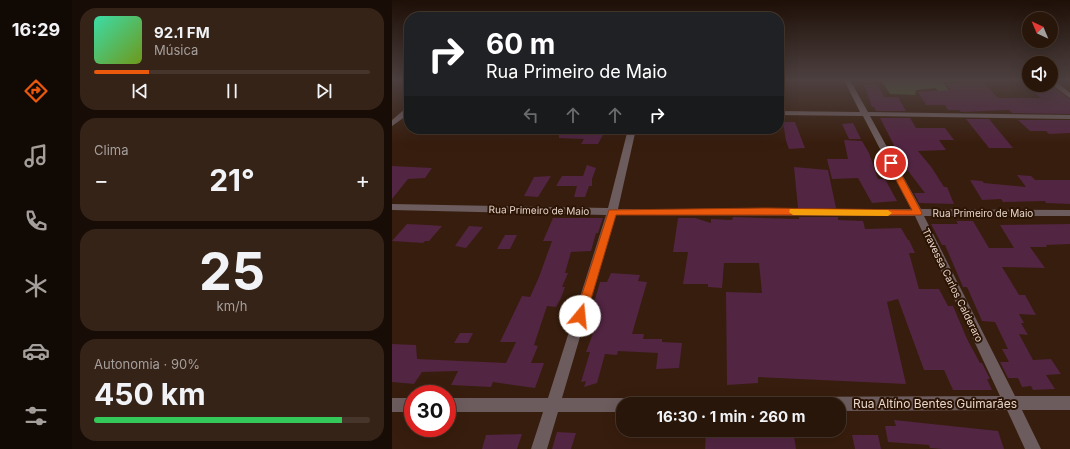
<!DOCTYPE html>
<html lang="pt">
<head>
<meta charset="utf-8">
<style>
  :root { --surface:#29160a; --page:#352318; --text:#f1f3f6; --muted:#a59f9c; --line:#45352b; --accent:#ea580c }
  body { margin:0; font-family:Inter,sans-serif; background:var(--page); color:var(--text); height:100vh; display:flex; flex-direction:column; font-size:15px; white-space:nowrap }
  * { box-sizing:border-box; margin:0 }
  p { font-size:13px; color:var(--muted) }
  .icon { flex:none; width:22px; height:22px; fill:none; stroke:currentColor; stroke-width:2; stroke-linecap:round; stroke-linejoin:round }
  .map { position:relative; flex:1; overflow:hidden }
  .panel { display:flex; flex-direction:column; gap:8px; padding:8px; background:#170c06; width:320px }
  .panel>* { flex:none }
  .banner { position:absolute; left:12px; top:12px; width:380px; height:122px; border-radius:16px; box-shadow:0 4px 16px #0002,0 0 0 1px var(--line); background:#202124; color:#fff; overflow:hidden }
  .needle { width:26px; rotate:316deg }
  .tools { position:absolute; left:630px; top:12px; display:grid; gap:8px }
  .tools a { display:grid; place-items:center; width:36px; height:36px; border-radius:50%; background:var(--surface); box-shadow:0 4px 16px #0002,0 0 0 1px var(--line); font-size:20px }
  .speed { position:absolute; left:12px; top:385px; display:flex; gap:8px; font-size:20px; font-weight:700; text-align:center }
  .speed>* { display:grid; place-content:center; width:52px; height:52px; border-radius:50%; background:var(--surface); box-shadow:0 4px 16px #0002,0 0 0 1px var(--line); line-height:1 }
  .speed .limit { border:6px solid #d22; background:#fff; color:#111 }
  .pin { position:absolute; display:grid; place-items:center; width:34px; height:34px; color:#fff; margin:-17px; border:2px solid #fff; border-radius:50%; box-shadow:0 1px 4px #0007 }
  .me { position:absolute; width:44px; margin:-22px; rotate:17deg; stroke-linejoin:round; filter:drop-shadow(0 0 3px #0008) }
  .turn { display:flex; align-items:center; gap:14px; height:84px; padding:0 16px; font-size:18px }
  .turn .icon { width:52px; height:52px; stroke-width:2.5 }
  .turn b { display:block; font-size:28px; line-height:34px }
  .lanes { display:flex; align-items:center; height:38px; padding:0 16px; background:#0003; justify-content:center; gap:20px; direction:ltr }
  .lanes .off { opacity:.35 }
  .big { font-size:30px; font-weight:700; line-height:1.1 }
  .panel .tile { flex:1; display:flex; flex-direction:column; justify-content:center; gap:6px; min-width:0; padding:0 14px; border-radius:16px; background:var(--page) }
  .panel .dial { align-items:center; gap:0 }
  .dial b { font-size:52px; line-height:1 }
  .song { display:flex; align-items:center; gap:12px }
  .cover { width:48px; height:48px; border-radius:6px; background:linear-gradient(135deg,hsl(160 70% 55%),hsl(80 70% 35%)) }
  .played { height:4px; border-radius:2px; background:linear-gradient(90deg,var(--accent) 20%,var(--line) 20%) }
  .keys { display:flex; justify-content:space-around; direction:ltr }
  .heat { display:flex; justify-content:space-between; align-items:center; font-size:22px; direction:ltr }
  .charge { height:6px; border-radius:3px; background:linear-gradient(90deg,#34c759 90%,var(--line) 0) }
  .trip { position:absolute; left:224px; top:397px; width:230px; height:40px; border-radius:16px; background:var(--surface); box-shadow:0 4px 16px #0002,0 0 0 1px var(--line); font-weight:700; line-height:40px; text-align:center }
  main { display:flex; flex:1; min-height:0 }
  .menu { display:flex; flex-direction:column; width:72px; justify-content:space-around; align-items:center; background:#100904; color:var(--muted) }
  .menu .icon { width:28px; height:28px }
  .menu .active { color:var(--accent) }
  .menu b { font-size:18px; color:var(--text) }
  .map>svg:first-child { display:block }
</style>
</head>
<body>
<main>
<nav class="menu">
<b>16:29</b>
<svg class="icon active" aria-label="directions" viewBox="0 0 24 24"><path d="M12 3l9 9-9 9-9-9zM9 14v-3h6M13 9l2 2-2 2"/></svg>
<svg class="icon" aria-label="music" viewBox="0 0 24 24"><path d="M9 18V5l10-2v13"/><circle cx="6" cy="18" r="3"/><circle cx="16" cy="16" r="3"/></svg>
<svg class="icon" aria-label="phone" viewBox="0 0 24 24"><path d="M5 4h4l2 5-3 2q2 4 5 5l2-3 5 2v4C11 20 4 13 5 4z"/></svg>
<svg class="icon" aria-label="climate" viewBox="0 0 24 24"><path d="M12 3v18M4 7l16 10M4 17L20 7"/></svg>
<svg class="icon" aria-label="car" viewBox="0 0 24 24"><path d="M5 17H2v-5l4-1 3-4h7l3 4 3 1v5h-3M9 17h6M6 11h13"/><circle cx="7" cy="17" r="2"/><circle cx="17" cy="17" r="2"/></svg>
<svg class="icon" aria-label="filters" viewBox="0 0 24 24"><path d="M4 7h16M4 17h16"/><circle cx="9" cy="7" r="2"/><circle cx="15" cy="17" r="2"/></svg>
</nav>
<section class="panel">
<div class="tile">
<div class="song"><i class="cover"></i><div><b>92.1 FM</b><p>Música</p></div></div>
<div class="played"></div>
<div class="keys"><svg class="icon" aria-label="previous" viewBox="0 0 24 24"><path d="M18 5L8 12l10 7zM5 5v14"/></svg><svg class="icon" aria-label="pause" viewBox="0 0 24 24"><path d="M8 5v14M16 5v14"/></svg><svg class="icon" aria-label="next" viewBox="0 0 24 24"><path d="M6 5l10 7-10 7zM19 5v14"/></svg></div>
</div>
<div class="tile"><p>Clima</p>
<div class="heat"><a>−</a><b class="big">21°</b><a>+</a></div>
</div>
<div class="tile dial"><b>25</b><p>km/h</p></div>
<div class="tile"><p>Autonomia · 90%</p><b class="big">450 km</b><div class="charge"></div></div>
</section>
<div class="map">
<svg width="678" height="449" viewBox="0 0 678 449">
  <rect width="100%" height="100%" fill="#371d0d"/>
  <!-- forest -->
  <polygon fill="#445d2f" points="489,80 563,80 564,82 550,82 560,94 551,95 543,88 524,90 523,95 498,94"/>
  <!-- building -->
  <g fill="#522542">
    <polygon points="566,80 589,80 606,98 649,98 633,85 658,85 678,99 678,114 620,113 617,110 569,112 567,110 556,110 553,105 534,105 526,92 559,90 553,84 570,84"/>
    <polygon points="472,85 486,85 492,97 506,97 514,111 484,111 482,107 480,107"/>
    <polygon points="488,118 518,118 524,128 553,128 562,140 547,140 554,150 526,151 540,168 552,187 555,187 562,204 527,203 522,193 533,193 514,168 511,157 508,157"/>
    <polygon points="574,119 597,119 621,148 597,148"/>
    <polygon points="626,120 678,120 678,133 657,134 654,131 638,131"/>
    <polygon points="391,122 403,122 413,148 397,149 394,141"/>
    <polygon points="461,123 469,139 457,139 450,124"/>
    <polygon points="167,129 214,129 206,144 189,144 192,139 167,138"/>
    <polygon points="452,140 470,141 477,153 486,179 493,179 505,201 480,203 466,178 440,179 435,159 456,159"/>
    <polygon points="195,165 204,168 200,179 200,186 197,186 193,197 182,197 185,186 164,186 170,176 191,176"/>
    <polygon points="0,166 40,168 33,178 16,179 0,199"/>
    <polygon points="402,167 436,170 444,208 406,208"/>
    <polygon points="625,175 639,176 643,180 678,180 678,204 654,203 653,201 611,202 609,199 590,200 578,180 590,181 592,183 634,187"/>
    <polygon points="159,176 146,197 132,196 142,177"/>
    <polygon points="341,217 407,219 407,217 446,217 446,220 471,221 473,229 509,228 516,240 517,240 523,253 517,253 527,289 547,289 556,306 561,306 575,339 588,363 590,363 598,379 595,379 600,390 561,390 552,370 532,370 506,299 495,302 514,384 366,377 366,383 335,385 334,292 370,293 367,263 332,263 330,288 316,287 316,284 291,284 296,252 281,252 286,218 303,218 319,223 319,219 340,220"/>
    <polygon points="161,218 211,218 206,233 204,233 199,251 179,252 173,273 176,273 170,287 173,287 169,298 164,307 155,306 142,345 146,346 139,363 152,363 143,388 101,382 99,387 59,385 66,371 30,372 22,384 0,382 0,344 24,345 25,359 114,363 124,342 108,342 130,296 138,297 147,277 160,241 151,241"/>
    <polygon points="564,221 581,221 597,248 622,248 608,225 678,224 678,244 654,245 655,247 638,247 653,268 610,267 627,295 633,295 644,315 627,314 632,323 629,323 636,335 627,334 641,360 659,359 669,374 654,375 663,389 641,390 639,386 630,387 626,378 616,378 608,362 617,362 610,349 616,349 603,322 590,321 575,287 571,287 553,245 550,245 539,224 566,224"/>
    <polygon points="15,224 36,225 50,226 37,241 33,241 31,243 0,241"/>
    <polygon points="77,226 91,227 74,248 63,246"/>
    <polygon points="113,235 125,235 118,249 105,249"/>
    <polygon points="219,273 248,275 246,281 255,282 240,334 252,334 251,339 270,339 270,342 290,343 287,368 264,369 266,353 226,351 225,355 213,354 205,383 192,387 194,381 189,382 198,352 194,352 202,331 199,331 207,306 201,306 208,282 215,282"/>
    <polygon points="68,333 81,333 76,343 62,343"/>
    <polygon points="502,420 606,431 612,449 551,449 538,448 537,445 496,442 493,426 504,426"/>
    <polygon points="314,430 336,430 336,437 402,436 404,449 313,449"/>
    <polygon points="165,432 184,433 179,449 160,449"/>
    <polygon points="130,434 125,449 90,449 94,435"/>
    <polygon points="460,435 486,435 489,449 463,449"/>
  </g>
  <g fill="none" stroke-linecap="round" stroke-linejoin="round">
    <!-- minor -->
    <g fill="#6c5c5e" fill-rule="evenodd">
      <polygon points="452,80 458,80 476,112 678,115 678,119 478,116 529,209 678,210 678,216 532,216 623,396 678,396 678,410 630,410 649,449 633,449 615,410 447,411 447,404 329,404 331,399 336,397 608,396 523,216 224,215 170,398 231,398 236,400 238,404 231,404 231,412 166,412 155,449 139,449 151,412 55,412 55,398 156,398 214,215 0,210 0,204 216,208 236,129 244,129 226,209 519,209 471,116 387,115 387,111 468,112"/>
      <polygon points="659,80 662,80 678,93 678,98 659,84"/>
      <polygon points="14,108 17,108 17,114 0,126 0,120"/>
      <rect x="0" y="398" width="21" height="14"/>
    </g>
  </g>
  <!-- sky -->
  <linearGradient id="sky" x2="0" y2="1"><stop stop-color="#1e1007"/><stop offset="0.56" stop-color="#4d4040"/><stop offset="1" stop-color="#4d4040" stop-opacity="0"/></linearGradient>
  <rect width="678" height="143" fill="url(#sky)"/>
  <!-- route -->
  <polygon fill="#ea580c" stroke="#983908" points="499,161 503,163 530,213 529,215 224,215 194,316 192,320 188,321 184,320 183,316 217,210 374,208 520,210 495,163"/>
  <!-- slow -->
  <polygon fill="#f59e0b" points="398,209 496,210 500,213 496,216 401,215 397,212"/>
  <g text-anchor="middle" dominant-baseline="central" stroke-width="4" stroke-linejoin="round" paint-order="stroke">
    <!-- street labels -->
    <g font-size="10" fill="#e7d6cc" stroke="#2c1405">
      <text transform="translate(147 210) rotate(1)">Rua Primeiro de Maio</text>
      <text x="591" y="213">Rua Primeiro de Maio</text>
      <text transform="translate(561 285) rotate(64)">Travessa Carlos Calderaro</text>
    </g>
    <!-- near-street labels -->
    <g font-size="12" fill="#e7d6cc" stroke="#2c1405">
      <text x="543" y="403">Rua Altíno Bentes Guimarães</text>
    </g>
  </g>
</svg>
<div class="tools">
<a><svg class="needle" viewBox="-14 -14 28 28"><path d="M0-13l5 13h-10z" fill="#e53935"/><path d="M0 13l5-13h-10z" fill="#a59f9c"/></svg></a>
<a><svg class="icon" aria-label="sound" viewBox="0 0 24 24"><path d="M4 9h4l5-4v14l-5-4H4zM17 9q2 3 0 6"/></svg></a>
</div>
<div class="speed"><div class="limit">30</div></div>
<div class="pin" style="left:499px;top:163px;background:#d93025"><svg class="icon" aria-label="arrive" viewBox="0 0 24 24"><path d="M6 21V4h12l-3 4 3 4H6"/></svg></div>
<svg class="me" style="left:188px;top:316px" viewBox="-20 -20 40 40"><circle r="19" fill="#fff"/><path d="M0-13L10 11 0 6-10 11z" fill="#ea580c"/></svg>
<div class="trip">16:30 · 1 min · 260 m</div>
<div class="banner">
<div class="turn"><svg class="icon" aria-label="right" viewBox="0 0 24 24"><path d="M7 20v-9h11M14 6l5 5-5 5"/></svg><div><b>60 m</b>Rua Primeiro de Maio</div></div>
<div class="lanes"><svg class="icon off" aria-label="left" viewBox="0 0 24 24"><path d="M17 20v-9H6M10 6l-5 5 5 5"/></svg><svg class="icon off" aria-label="ahead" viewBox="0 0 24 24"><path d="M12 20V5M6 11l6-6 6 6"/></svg><svg class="icon off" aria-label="ahead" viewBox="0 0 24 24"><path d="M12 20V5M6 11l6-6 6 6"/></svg><svg class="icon" aria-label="right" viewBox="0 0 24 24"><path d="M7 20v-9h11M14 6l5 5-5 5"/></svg></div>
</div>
</div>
</main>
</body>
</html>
